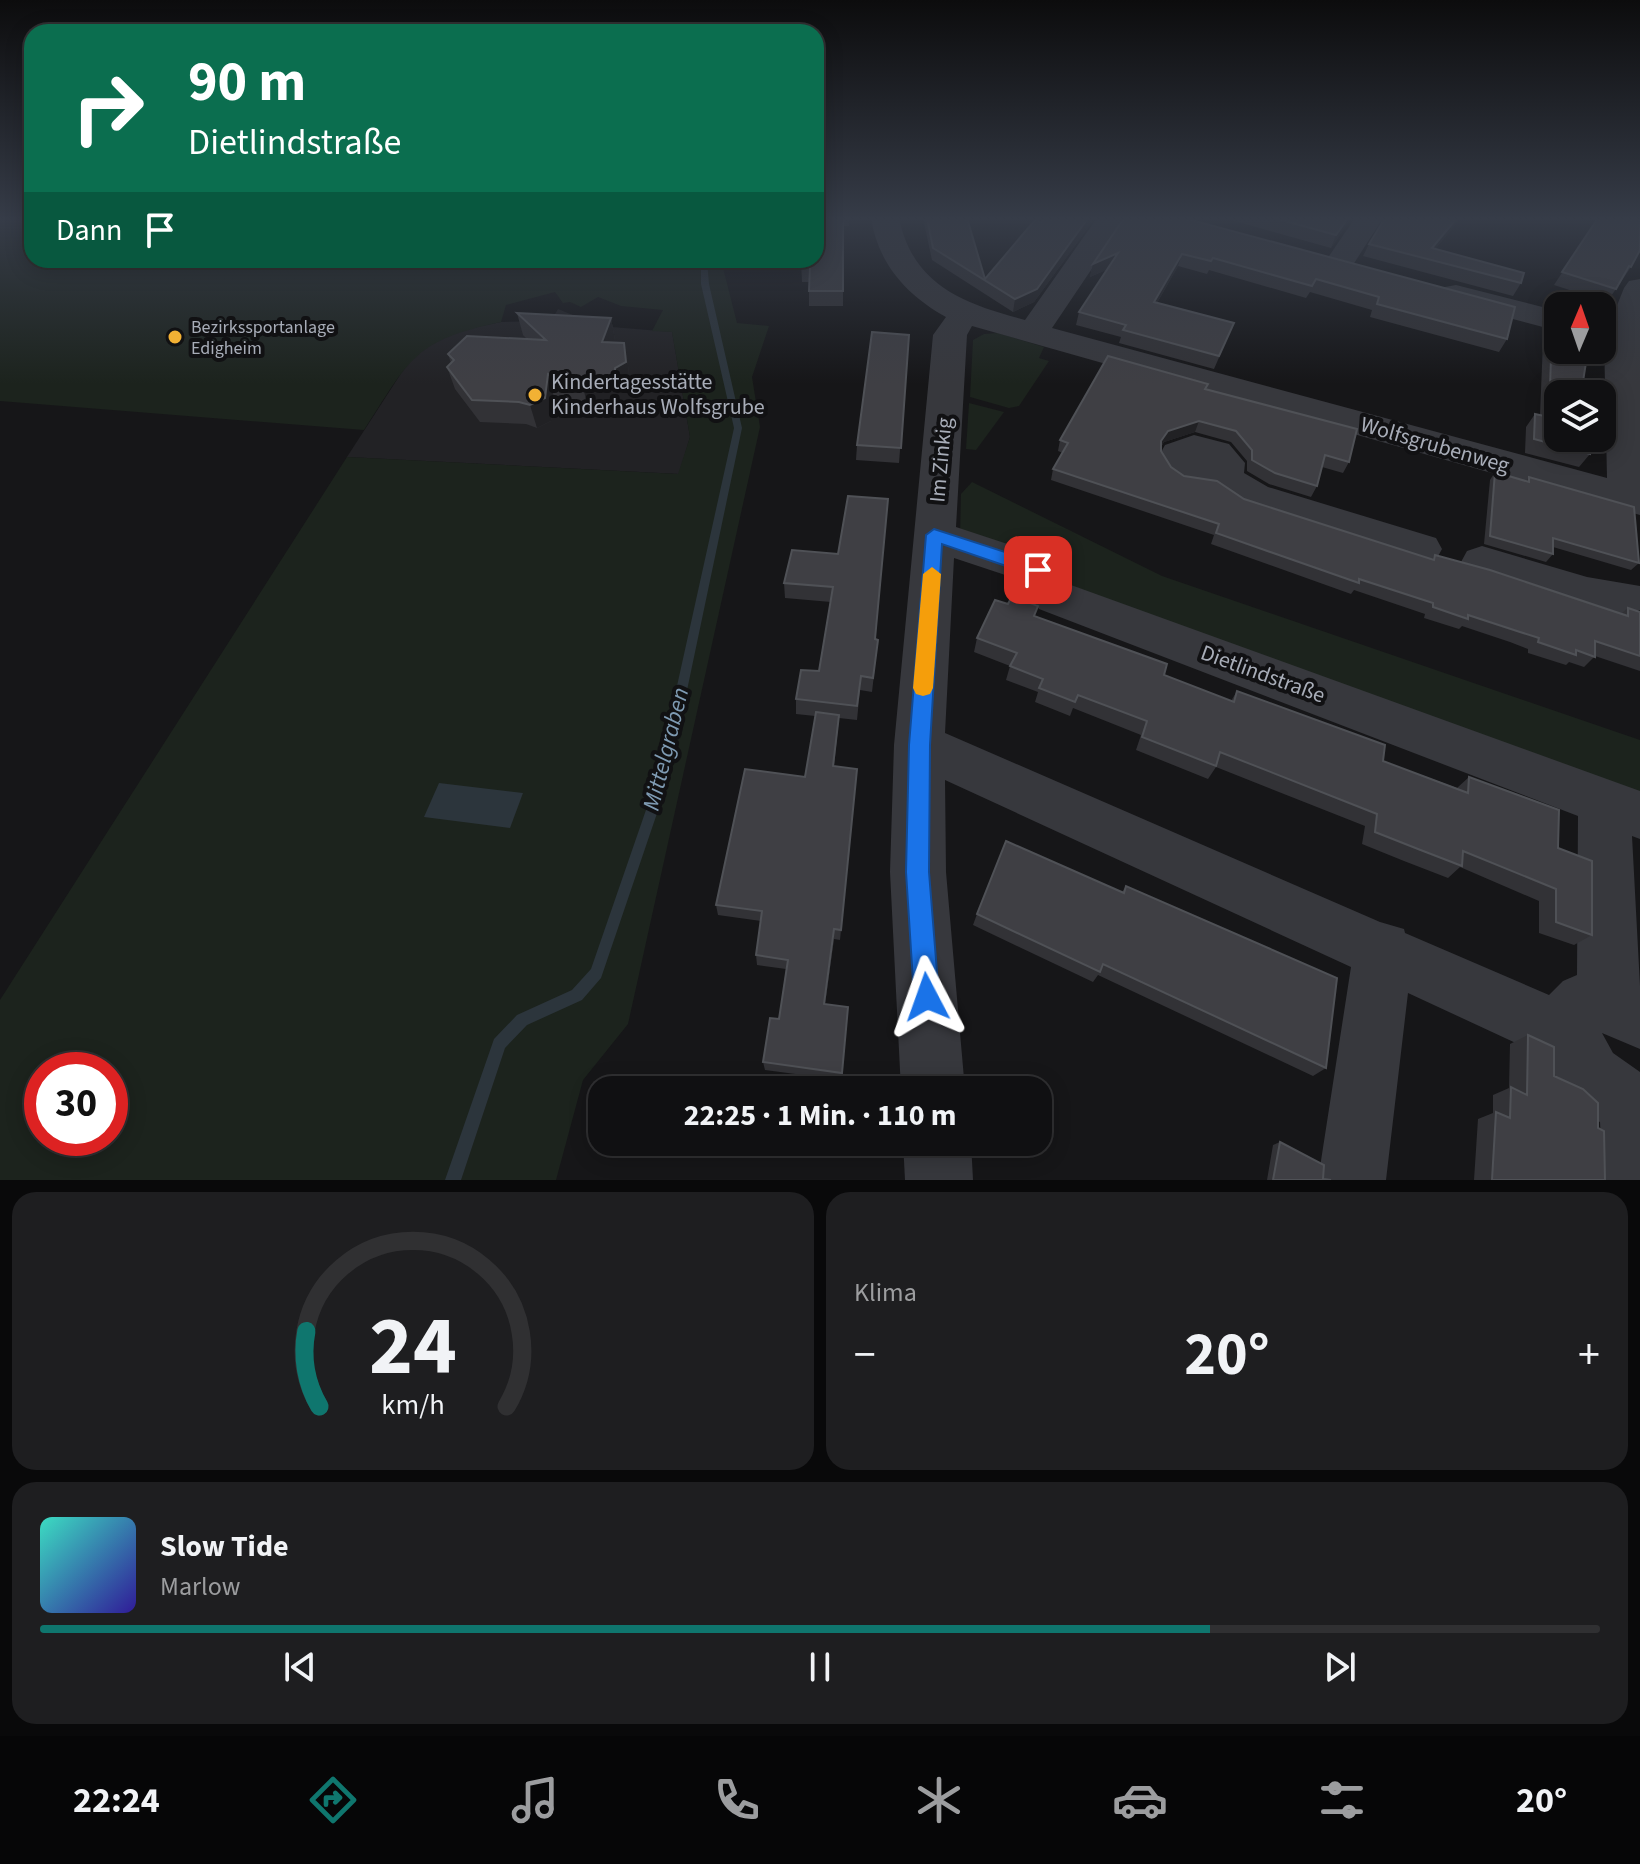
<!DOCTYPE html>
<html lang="de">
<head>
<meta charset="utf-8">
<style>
  :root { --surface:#101012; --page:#1e1e20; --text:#f1f3f6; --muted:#9c9d9f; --line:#303032; --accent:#0f766e }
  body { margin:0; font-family:"Source Sans 3",sans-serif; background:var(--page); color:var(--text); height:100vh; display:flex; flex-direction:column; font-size:30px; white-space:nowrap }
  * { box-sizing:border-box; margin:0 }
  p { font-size:26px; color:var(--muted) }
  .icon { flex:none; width:44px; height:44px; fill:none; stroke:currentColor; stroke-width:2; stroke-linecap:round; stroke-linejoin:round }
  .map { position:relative; height:1180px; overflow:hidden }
  .panel { display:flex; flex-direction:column; gap:12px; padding:12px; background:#09090a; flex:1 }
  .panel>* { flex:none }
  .guide { position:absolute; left:24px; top:24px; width:800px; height:244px; border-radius:24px; box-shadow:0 4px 20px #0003,0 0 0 2px var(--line); background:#0b6e4f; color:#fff; overflow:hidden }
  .needle { width:52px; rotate:2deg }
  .tools { position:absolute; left:1544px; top:292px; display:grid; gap:16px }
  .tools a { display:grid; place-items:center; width:72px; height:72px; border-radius:16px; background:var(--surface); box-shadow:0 4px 20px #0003,0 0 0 2px var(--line); font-size:40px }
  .speed { position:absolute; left:24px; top:1052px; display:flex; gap:16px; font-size:40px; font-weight:700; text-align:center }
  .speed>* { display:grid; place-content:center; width:104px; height:104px; border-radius:50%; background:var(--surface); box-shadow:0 4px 20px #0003,0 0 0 2px var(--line); line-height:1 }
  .speed .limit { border:12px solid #d22; background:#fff; color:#111 }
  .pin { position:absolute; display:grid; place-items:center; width:68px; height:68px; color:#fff; margin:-34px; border-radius:16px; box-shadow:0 4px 12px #0006 }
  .me { position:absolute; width:88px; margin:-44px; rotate:356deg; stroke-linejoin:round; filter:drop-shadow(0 0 6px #0008) }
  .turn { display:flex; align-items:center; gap:28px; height:168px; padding:0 32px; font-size:36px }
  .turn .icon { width:104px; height:104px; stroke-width:2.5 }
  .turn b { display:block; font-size:56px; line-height:68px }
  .then { display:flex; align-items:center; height:76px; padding:0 32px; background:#0003; gap:16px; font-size:30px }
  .big { font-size:60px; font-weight:700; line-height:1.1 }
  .panel .tile { flex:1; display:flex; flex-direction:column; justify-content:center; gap:12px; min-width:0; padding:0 28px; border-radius:24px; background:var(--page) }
  .panel .dial { align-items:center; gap:0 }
  .dial svg { height:208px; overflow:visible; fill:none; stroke:var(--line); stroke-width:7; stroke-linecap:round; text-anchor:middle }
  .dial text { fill:var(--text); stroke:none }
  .song { display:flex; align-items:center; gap:24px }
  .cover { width:96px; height:96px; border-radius:12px; background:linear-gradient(135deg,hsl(170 70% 55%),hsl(250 70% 35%)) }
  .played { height:8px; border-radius:4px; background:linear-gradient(90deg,var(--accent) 75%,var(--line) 75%) }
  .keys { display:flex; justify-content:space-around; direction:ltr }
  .heat { display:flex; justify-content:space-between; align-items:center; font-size:44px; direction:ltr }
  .panel .tiles { flex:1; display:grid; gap:12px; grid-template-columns:1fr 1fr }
  .tile:last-child { grid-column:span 2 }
  .trip { position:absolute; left:588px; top:1076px; width:464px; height:80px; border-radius:24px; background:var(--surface); box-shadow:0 4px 20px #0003,0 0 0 2px var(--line); font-weight:700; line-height:80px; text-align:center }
  .tab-bar { display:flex; height:128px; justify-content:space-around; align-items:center; background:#060607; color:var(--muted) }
  .tab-bar .icon { width:56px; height:56px }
  .tab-bar .on { color:var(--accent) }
  .tab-bar b { font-size:36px; color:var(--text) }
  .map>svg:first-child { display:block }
</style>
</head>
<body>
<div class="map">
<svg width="1640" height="1180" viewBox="0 0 1640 1180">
  <rect width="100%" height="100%" fill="#161618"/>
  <!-- built -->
  <polygon fill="#222225" points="558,309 600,326 672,332 690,437 679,474 347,457 409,361 430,344 457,331 501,322 551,321"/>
  <!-- green -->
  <g fill="#1c231d" fill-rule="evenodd">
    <path d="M0 218H32V260H721L737 323 769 326 752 377 760 427 628 1024 583 1080 556 1180H0V1000L347 457 678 474 690 437 672 332 652 331 663 310 621 306 598 297 581 307 570 302 563 303 555 292 506 305 501 322C413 341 411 358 364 430L0 401ZM42 1070H110V1138H42Z"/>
    <polygon points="998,333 1044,347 1039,358 1049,361 1019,406 1009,408 970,397 973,340 984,334"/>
    <polygon points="969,403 1004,412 976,450 966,449"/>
    <polygon points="972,482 1162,576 1640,740 1640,810 1062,593 960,538 961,494"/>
  </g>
  <!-- water -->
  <polygon fill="#2c353c" points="439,783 523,793 510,828 424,817"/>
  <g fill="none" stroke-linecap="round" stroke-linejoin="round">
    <!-- stream -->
    <polygon fill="#2c353c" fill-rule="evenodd" points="701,260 707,260 709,284 742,428 668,781 601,978 582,1000 527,1025 505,1048 461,1180 445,1180 494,1039 517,1015 572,990 591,969 656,781 734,428 701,284"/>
    <!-- minor -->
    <g fill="#37383d" fill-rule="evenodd">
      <path d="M871 218H899C913 286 965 304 1025 320L1097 218H1126L1052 328 1607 478 1604 338 1624 288 1629 281 1640 279V515L972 326 967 335 956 527 1053 559 1071 585 1640 791V839L1632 836 1640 986V1049L1602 1033 1613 1053 1640 1072V1180H1603L1600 1122 1589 1117 1567 1098 1546 1057 1408 993 1386 1180H1318L1351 967 945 780 946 872 965 1090H901L890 872 894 745 933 335 946 317C906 295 878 263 871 218ZM954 558 1023 581 1039 609 1578 816 1577 975 1563 981 1549 995 1405 933 1404 929 1380 922 945 733Z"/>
      <polygon points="1355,218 1383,218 1351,268 1340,271 1329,268 1325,262"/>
      <polygon points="1456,285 1558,311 1558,331 1445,301 1440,294 1445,287"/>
      <polygon points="1194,435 1229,444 1245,463 1244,473 1268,487 1436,538 1442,549 1436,560 1421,564 1240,507 1213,489 1181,485 1169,477 1160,462 1160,454 1165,445"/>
      <path d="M1482 546 1587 577 1640 586V610C1596 624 1512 587 1467 573L1461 562 1467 551Z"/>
      <polygon points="903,1142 971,1142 973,1180 905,1180"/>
    </g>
  </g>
  <!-- wall -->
  <g fill="#323236">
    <polygon points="816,218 849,218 849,226 843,226 843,306 809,306 809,282 802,282 801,260"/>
    <polygon points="923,218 967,218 985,279 1044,218 1095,218 1034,302 1013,312 932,260"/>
    <polygon points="1184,218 1507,339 1499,352 1370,317 1372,310 1310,292 1306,298 1209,270 1207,274 1178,266 1157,303 1234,323 1214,369 1119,343 1121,337 1076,325 1079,312 1108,269 1090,277 1093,264"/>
    <polygon points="1224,218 1351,218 1331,248"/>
    <polygon points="1461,218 1435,249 1521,283 1513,296 1363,256 1369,244"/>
    <polygon points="1598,218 1631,267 1607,302 1554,285"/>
    <polygon points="517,313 611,318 615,340 614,342 624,343 628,365 630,385 619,390 619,398 589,413 554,397 551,421 537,428 526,424 480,422 455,389 447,367 451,363 448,354 527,339 523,335"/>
    <polygon points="1552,328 1558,394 1590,454 1579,467 1525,453 1526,427 1535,414 1540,415 1543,341"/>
    <polygon points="909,335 899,463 856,460 857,445"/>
    <polygon points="1205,389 1349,462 1343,473 1322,467 1317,486 1311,497 1269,484 1247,471 1247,461 1231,442 1195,432 1164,442 1161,447 1161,451 1171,467 1184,476 1244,499 1432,559 1435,555 1622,613 1628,608 1640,612 1640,671 1595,656 1584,667 1569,662 1566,665 1528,653 1528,649 1510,642 1462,626 1459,629 1424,618 1425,614 1354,590 1351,594 1211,544 1214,535 1051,480 1053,469 1063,453 1058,451 1060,440"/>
    <polygon points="1495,472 1526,481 1529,477 1639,563 1631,570 1553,547 1553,554 1546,562 1484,544 1490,480"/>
    <polygon points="838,554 875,639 878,640 872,692 860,690 857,720 839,718 834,767 857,769 840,940 834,939 825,1004 848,1007 841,1080 765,1070 763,1062 779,1019 786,969 757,965 756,955 761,921 718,915 716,905 805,777 815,716 796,714 796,699 819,671 831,602 785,598 784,583"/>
    <polygon points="1008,604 1164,675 1231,701 1237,691 1383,761 1457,788 1469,777 1558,848 1592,935 1574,945 1539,933 1539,901 1460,867 1448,878 1404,861 1362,844 1365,826 1216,767 1208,779 1136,750 1141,735 1073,708 1070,716 1035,702 1038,692 1006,680 1010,666 974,652 977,638"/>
    <polygon points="1126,886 1326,1068 1313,1076 1098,975 1093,982 973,925 977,914 1122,892"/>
    <polygon points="1528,1035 1554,1076 1598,1128 1605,1180 1474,1180 1478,1119 1493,1113 1493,1095 1509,1088 1510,1044"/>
    <polygon points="1280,1142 1323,1179 1331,1180 1267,1180 1273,1145"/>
  </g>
  <!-- shaded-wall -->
  <g fill="#212124">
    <polygon points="1088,218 1095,218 1034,302 1013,312 1015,299"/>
    <polygon points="1348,218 1351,218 1331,248 1336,235"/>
    <polygon points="1457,218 1461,218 1425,261 1432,248"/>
    <polygon points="1118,253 1115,266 1090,277 1093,264"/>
    <polygon points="1182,254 1178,266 1150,315 1154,302"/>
    <polygon points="611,318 615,340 606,364 602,342"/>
    <polygon points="624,343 628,365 630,385 619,390 619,398 589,413 584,391 615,368"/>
    <polygon points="548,374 554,397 551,421 537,428 530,405"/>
    <polygon points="1199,421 1195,432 1164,442 1157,453 1161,441 1168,431"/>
    <polygon points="834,929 834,939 824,1013 824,1004"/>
  </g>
  <!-- building -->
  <g fill="#3f3f44" stroke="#4f5156" stroke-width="2">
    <polygon points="816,218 843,218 843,291 809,291 810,267 801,267 801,260 816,260"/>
    <polygon points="927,218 967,218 985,279 1035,220 1041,222 1044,218 1088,218 1037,289 1015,299 933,248"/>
    <polygon points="1124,218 1184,218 1515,307 1507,339 1377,304 1379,297 1316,279 1312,286 1213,258 1211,261 1182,254 1154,302 1234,323 1219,356 1123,330 1126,325 1079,312 1118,253 1093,264"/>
    <polygon points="1274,218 1348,218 1336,235"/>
    <polygon points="1385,218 1457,218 1432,248 1524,273 1521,283 1369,244"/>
    <polygon points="1598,218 1640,218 1640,250 1631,267 1629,266 1616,289 1562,272"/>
    <polygon points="517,313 611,318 602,342 624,343 626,362 615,368 615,376 584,391 548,374 545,398 530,405 519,402 472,400 447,367 454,360 448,354 467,336 546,340"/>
    <polygon points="1552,328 1558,330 1558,350 1588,350 1581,394 1558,394 1558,438 1590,438 1590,454 1534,439 1535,414 1549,417"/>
    <polygon points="872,332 909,335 901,448 857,445"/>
    <polygon points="1108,356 1208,384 1205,389 1357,429 1349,462 1325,455 1317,486 1275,473 1252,460 1252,450 1236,431 1199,421 1168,431 1161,441 1161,451 1171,467 1184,476 1217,481 1244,499 1434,560 1435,555 1490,570 1628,616 1628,608 1640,612 1640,656 1595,641 1595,657 1576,650 1576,655 1538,642 1539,638 1520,632 1468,615 1468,619 1433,607 1433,603 1359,579 1359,583 1216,533 1219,524 1053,469 1068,443 1060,440"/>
    <polygon points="1495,472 1529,482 1529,477 1634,507 1639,563 1553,538 1553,554 1490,536"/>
    <polygon points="848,496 888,499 875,639 878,640 873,678 861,676 857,706 796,699 801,670 819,671 833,587 784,583 792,550 838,554"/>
    <polygon points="1012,596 1038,606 1034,616 1167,664 1164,675 1234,702 1237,691 1385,745 1383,761 1468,793 1469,777 1559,810 1558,848 1592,861 1592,935 1556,922 1556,889 1463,851 1462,866 1418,849 1375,832 1377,814 1220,752 1216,766 1142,737 1147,721 1078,695 1075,702 1039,688 1043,679 1010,666 1017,653 977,638 995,600 1008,604"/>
    <polygon points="816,712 839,715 833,766 857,769 841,930 834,929 824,1004 848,1007 842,1073 763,1062 770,1018 779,1019 788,960 756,955 762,911 716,905 745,769 805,777"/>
    <polygon points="1006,841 1124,893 1126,886 1337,978 1326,1068 1103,964 1100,972 977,914"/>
    <polygon points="1528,1035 1554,1047 1554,1076 1583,1089 1598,1103 1598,1128 1604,1131 1605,1180 1492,1180 1496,1112 1510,1118 1511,1087 1527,1095"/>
    <polygon points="1280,1142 1324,1165 1323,1179 1331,1180 1273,1180"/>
  </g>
  <!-- sky -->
  <linearGradient id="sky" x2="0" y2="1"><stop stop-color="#0c0c0d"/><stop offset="0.57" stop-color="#363c48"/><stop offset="1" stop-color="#363c48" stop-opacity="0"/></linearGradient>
  <rect width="1640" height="384" fill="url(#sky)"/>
  <!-- route -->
  <polygon fill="#1a73e8" stroke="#114b97" stroke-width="2" points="934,529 1045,565 1047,570 1038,577 942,544 930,745 929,872 939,997 936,1006 927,1009 918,1006 914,997 906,872 909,745 926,535"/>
  <!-- slow -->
  <polygon fill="#f59e0b" points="932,567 941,574 933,688 930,694 923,696 916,694 913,688 923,574"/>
  <!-- markers -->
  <g fill="#f2b134" stroke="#111113" stroke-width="3">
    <circle cx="175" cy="337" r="8"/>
    <circle cx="535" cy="395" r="8"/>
  </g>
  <g text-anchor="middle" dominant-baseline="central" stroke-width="8" stroke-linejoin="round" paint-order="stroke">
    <!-- far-poi labels -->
    <g font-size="18" fill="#a8adb8" stroke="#111113" text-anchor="start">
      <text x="191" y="327">Bezirkssportanlage<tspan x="191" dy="21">Edigheim</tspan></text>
    </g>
    <!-- poi labels -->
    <g font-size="22" fill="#a8adb8" stroke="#111113" text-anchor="start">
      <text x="551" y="382">Kindertagesstätte<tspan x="551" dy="25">Kinderhaus Wolfsgrube</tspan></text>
    </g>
    <!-- street labels -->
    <g font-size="22" fill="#a8adb8" stroke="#111113">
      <text transform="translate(1435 445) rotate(16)">Wolfsgrubenweg</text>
      <text transform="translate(941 460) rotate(-85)">Im Zinkig</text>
      <text transform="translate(1263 674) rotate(20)">Dietlindstraße</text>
    </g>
    <!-- water labels -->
    <g font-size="24" font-style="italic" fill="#7f9bb3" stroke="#111113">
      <text transform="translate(666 749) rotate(-76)">Mittelgraben</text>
    </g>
  </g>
</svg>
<div class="tools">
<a><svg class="needle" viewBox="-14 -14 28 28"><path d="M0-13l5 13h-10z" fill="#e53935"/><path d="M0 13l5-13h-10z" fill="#9c9d9f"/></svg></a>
<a><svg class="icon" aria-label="layers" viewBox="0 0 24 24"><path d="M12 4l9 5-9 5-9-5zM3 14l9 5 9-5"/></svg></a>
</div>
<div class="speed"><div class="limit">30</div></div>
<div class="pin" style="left:1038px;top:570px;background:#d93025"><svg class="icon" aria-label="arrive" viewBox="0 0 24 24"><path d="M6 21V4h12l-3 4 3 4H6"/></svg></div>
<svg class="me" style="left:927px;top:997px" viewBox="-20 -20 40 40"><path d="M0-17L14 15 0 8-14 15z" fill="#1a73e8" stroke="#fff" stroke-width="4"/></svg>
<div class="trip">22:25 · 1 Min. · 110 m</div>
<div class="guide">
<div class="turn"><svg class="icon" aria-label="right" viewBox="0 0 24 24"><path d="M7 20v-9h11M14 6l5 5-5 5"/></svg><div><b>90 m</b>Dietlindstraße</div></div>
<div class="then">Dann<svg class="icon" aria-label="arrive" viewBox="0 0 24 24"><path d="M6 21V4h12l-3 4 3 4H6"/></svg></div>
</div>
</div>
<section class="panel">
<div class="tiles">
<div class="tile dial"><svg viewBox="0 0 100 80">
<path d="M14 69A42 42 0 1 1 86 69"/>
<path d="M14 69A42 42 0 0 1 9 40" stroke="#0f766e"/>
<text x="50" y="56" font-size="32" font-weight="700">24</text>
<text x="50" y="72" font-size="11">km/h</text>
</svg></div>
<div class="tile"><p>Klima</p>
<div class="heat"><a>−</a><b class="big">20°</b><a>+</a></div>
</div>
<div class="tile">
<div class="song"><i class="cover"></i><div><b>Slow Tide</b><p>Marlow</p></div></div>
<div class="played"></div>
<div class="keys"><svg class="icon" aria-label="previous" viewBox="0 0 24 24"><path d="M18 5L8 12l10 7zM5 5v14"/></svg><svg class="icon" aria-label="pause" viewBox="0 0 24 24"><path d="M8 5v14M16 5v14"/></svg><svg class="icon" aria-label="next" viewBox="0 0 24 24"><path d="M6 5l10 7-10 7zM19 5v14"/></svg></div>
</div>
</div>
</section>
<nav class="tab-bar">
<b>22:24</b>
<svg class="icon on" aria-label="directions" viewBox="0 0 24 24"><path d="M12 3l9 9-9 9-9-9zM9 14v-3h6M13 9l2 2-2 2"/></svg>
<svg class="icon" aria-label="music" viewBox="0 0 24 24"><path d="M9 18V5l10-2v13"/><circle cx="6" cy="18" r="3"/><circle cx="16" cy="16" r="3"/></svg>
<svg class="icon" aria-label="phone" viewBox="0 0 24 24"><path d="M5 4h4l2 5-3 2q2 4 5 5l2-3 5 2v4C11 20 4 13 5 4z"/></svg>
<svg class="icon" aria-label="climate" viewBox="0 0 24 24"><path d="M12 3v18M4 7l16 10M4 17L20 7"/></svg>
<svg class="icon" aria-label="car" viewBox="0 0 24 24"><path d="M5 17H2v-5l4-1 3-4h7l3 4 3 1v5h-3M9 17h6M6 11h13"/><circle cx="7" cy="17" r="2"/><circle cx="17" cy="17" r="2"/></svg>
<svg class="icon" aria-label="filters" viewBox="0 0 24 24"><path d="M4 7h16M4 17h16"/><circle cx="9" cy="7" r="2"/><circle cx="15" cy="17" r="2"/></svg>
<b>20°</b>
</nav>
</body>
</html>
